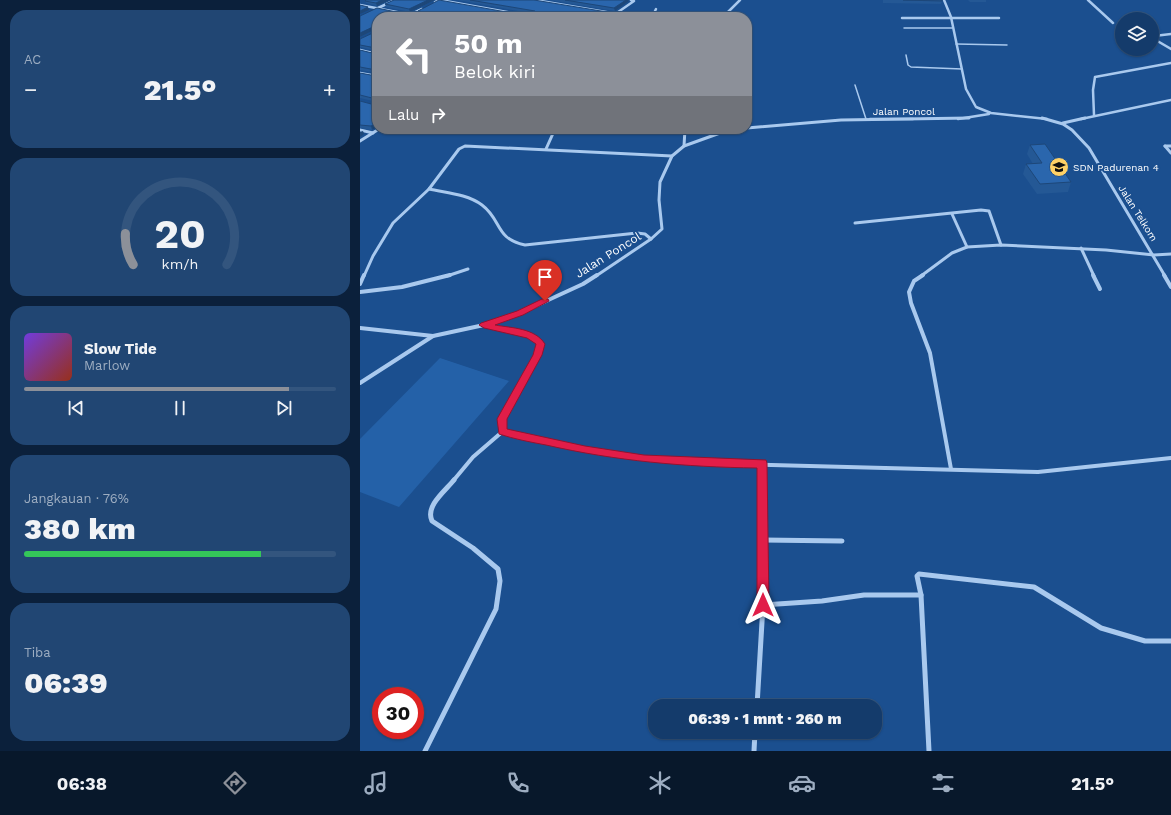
<!DOCTYPE html>
<html lang="id">
<head>
<meta charset="utf-8">
<style>
  :root { --surface:#143b6b; --page:#214673; --text:#f1f3f6; --muted:#9dadc1; --line:#33557e; --accent:#8c9099 }
  body { margin:0; font-family:"Work Sans",sans-serif; background:var(--page); color:var(--text); height:100vh; display:flex; flex-direction:column; font-size:15px; white-space:nowrap }
  * { box-sizing:border-box; margin:0 }
  p { font-size:13px; color:var(--muted) }
  .icon { flex:none; width:22px; height:22px; fill:none; stroke:currentColor; stroke-width:2; stroke-linecap:round; stroke-linejoin:round }
  .map { position:relative; flex:1; overflow:hidden }
  .drawer { display:flex; flex-direction:column; gap:10px; padding:10px; background:#0b203b; width:360px }
  .drawer>* { flex:none }
  .guide { position:absolute; left:12px; top:12px; width:380px; height:122px; border-radius:16px; box-shadow:0 1px 3px #0004,0 0 0 1px var(--line); background:#8c9099; color:#fff; overflow:hidden }
  .buttons { position:absolute; left:755px; top:12px; display:grid; gap:8px }
  .buttons a { display:grid; place-items:center; width:44px; height:44px; border-radius:50%; background:var(--surface); box-shadow:0 1px 3px #0004,0 0 0 1px var(--line); font-size:20px }
  .speed { position:absolute; left:12px; top:687px; display:flex; gap:8px; font-size:20px; font-weight:700; text-align:center }
  .speed>* { display:grid; place-content:center; width:52px; height:52px; border-radius:50%; background:var(--surface); box-shadow:0 1px 3px #0004,0 0 0 1px var(--line); line-height:1 }
  .speed .limit { border:6px solid #d22; background:#fff; color:#111 }
  .pin { position:absolute; display:grid; place-items:center; width:34px; height:34px; color:#fff; margin:-41px -17px; border-radius:50% 50% 50% 0; rotate:-45deg; box-shadow:0 0 4px #0007 }
  .pin .icon { rotate:45deg }
  .me { position:absolute; width:44px; margin:-22px; rotate:0deg; stroke-linejoin:round; filter:drop-shadow(0 0 3px #0008) }
  .turn { display:flex; align-items:center; gap:14px; height:84px; padding:0 16px; font-size:18px }
  .turn .icon { width:52px; height:52px; stroke-width:2.5 }
  .turn b { display:block; font-size:28px; line-height:34px }
  .then { display:flex; align-items:center; height:38px; padding:0 16px; background:#0003; gap:8px; font-size:15px }
  .big { font-size:30px; font-weight:800; line-height:1.1 }
  .drawer .tile { flex:1; display:flex; flex-direction:column; justify-content:center; gap:6px; min-width:0; padding:0 14px; border-radius:16px; background:var(--page) }
  .drawer .dial { align-items:center; gap:0 }
  .dial svg { height:104px; overflow:visible; fill:none; stroke:var(--line); stroke-width:7; stroke-linecap:round; text-anchor:middle }
  .dial text { fill:var(--text); stroke:none }
  .song { display:flex; align-items:center; gap:12px }
  .cover { width:48px; height:48px; border-radius:6px; background:linear-gradient(135deg,hsl(260 70% 55%),hsl(10 70% 35%)) }
  .played { height:4px; border-radius:2px; background:linear-gradient(90deg,var(--accent) 85%,var(--line) 85%) }
  .keys { display:flex; justify-content:space-around; direction:ltr }
  .heat { display:flex; justify-content:space-between; align-items:center; font-size:22px; direction:ltr }
  .charge { height:6px; border-radius:3px; background:linear-gradient(90deg,#34c759 76%,var(--line) 0) }
  .trip { position:absolute; left:288px; top:699px; width:234px; height:40px; border-radius:16px; background:var(--surface); box-shadow:0 1px 3px #0004,0 0 0 1px var(--line); font-weight:800; line-height:40px; text-align:center }
  .dock { display:flex; height:64px; justify-content:space-around; align-items:center; background:#08182b; color:var(--muted) }
  .dock .icon { width:28px; height:28px }
  .dock .on { color:var(--accent) }
  .dock b { font-size:18px; color:var(--text) }
  main { display:flex; flex:1; min-height:0 }
  .map>svg:first-child { display:block }
</style>
</head>
<body>
<main>
<section class="drawer">
<div class="tile"><p>AC</p>
<div class="heat"><a>−</a><b class="big">21.5°</b><a>+</a></div>
</div>
<div class="tile dial"><svg viewBox="0 0 100 80">
<path d="M14 69A42 42 0 1 1 86 69"/>
<path d="M14 69A42 42 0 0 1 8 45" stroke="#8c9099"/>
<text x="50" y="56" font-size="32" font-weight="700">20</text>
<text x="50" y="72" font-size="11">km/h</text>
</svg></div>
<div class="tile">
<div class="song"><i class="cover"></i><div><b>Slow Tide</b><p>Marlow</p></div></div>
<div class="played"></div>
<div class="keys"><svg class="icon" aria-label="previous" viewBox="0 0 24 24"><path d="M18 5L8 12l10 7zM5 5v14"/></svg><svg class="icon" aria-label="pause" viewBox="0 0 24 24"><path d="M8 5v14M16 5v14"/></svg><svg class="icon" aria-label="next" viewBox="0 0 24 24"><path d="M6 5l10 7-10 7zM19 5v14"/></svg></div>
</div>
<div class="tile"><p>Jangkauan · 76%</p><b class="big">380 km</b><div class="charge"></div></div>
<div class="tile"><p>Tiba</p><b class="big">06:39</b></div>
</section>
<div class="map">
<svg width="811" height="751" viewBox="0 0 811 751">
  <rect width="100%" height="100%" fill="#1b4f8f"/>
  <!-- green -->
  <polygon fill="#2461a8" points="80,358 149,381 39,507 0,492 0,439"/>
  <g fill="none" stroke-linecap="round" stroke-linejoin="round">
    <!-- service -->
    <g stroke="#a9c9ee" stroke-width="1.5">
      <polyline points="544,28 592,28"/>
      <polyline points="596,44 647,45"/>
      <polyline points="546,55 548,65 551,67 602,69"/>
      <polyline points="495,85 506,119"/>
    </g>
    <!-- minor-far3 -->
    <g stroke="#a9c9ee" stroke-width="2.5">
      <polyline points="175,0 258,14"/>
      <polyline points="584,0 591,17 606,89 616,107 631,113 687,119"/>
      <polyline points="728,0 753,23"/>
      <polyline points="75,2 80,0 175,17"/>
      <polyline points="0,5 63,17"/>
      <polyline points="18,8 35,0"/>
      <polyline points="45,17 62,9"/>
      <polyline points="251,17 274,1 271,0"/>
      <polyline points="275,17 291,17"/>
      <polyline points="292,17 296,9"/>
      <polyline points="357,17 367,13 380,0"/>
      <polyline points="542,18 639,18"/>
      <polyline points="811,34 794,36 794,39 811,49"/>
      <polyline points="0,50 17,54"/>
      <polyline points="0,73 17,76"/>
      <polyline points="734,115 733,90 735,77 811,63"/>
      <polyline points="510,119 553,119"/>
      <polyline points="598,119 629,114"/>
      <polyline points="721,119 811,100"/>
    </g>
    <!-- minor-far2 -->
    <g stroke="#a9c9ee" stroke-width="3">
      <polyline points="682,118 703,124 712,130 729,148 805,276"/>
      <polyline points="703,123 725,118"/>
      <polyline points="387,128 481,120 609,118"/>
      <polyline points="0,130 13,133"/>
      <polyline points="0,141 19,129"/>
      <polyline points="324,146 325,129"/>
      <polyline points="805,146 811,153"/>
      <polyline points="805,146 811,146"/>
      <polyline points="186,149 195,129"/>
      <path d="M69 189C87 193 107 194 122 205 142 220 135 239 165 245L277 233 285 234 291 239"/>
      <polyline points="592,214 607,247"/>
      <polyline points="495,223 621,210 629,211 641,245"/>
      <polyline points="721,248 734,276"/>
      <polyline points="4,276 13,256 33,223 69,189 99,149 105,146 312,156"/>
      <polyline points="87,276 108,269"/>
      <polyline points="236,276 291,239 302,229 299,200 300,182 312,156 324,146 360,133 380,129"/>
      <polyline points="561,276 592,253 607,247 641,245 746,250 794,255 811,254"/>
    </g>
    <!-- minor-far1 -->
    <g stroke="#a9c9ee" stroke-width="4">
      <polyline points="563,275 554,281 549,292 551,303 570,353 591,469"/>
      <polyline points="733,275 740,289"/>
      <polyline points="804,275 811,287"/>
      <polyline points="0,284 4,275"/>
      <polyline points="0,292 42,287 90,275"/>
      <polyline points="124,325 170,335 181,344 178,355 142,419 142,432 225,450 284,459 341,463 678,472 811,458"/>
      <polyline points="0,328 73,336"/>
      <polyline points="0,383 73,336 124,325 160,313 223,284 237,275"/>
      <polyline points="402,463 402,481"/>
      <polyline points="93,481 113,457 142,432"/>
    </g>
    <!-- minor -->
    <g stroke="#a9c9ee" stroke-width="5">
      <polyline points="403,540 482,541"/>
      <polyline points="403,605 462,601 504,595 561,595"/>
      <polyline points="397,706 403,605 402,480"/>
      <path d="M65 751 136 609 140 581 138 569 113 548 72 521C65 506 85 491 94 480"/>
      <polyline points="394,751 395,732"/>
      <polyline points="569,751 561,595 557,576 559,574 674,587 741,628 785,641 811,641"/>
    </g>
  </g>
  <!-- wall -->
  <g fill="#245895">
    <polygon points="30,0 17,6 6,3 5,1"/>
    <polygon points="34,0 75,0 50,12 26,7 25,4"/>
    <polygon points="96,0 174,0 248,15 245,17 17,17 17,29 16,29 0,37 0,16 62,17 63,15 59,13 58,11 174,17 176,15 175,14"/>
    <polygon points="189,0 268,0 269,1 255,11"/>
    <polygon points="523,0 582,0 582,1 581,4 523,3"/>
    <polygon points="608,0 626,0 626,2 610,2"/>
    <polygon points="17,31 17,51 0,47 0,39"/>
    <polygon points="0,50 16,54 17,52 17,73 0,70"/>
    <polygon points="0,73 16,76 17,74 17,102 0,98"/>
    <polygon points="0,101 15,105 17,103 17,127 12,130 0,128"/>
    <polygon points="670,145 711,182 708,192 677,194 663,174 666,164 673,164 667,154"/>
  </g>
  <!-- shaded-wall -->
  <g fill="#1d4779">
    <polygon points="22,0 30,0 17,6 16,3"/>
    <polygon points="68,0 75,0 50,12 49,9"/>
    <polygon points="266,0 268,0 269,1 255,11 254,8"/>
    <polygon points="8,7 9,10 0,14 0,11"/>
    <polygon points="247,12 248,15 245,17 240,17"/>
    <polygon points="15,26 16,29 0,37 0,33"/>
    <polygon points="17,123 17,127 12,130 11,126"/>
    <polygon points="3,131 4,134 0,137 0,132"/>
  </g>
  <!-- building -->
  <g fill="#2a66ad" stroke="#1d4779">
    <polygon points="6,0 22,0 16,3 5,1"/>
    <polygon points="34,0 68,0 49,9 25,4"/>
    <polygon points="79,0 174,17 177,15 175,11 110,0 174,0 247,12 240,17 17,17 17,26 15,26 0,33 0,16 17,8 41,13 43,17 49,15 62,17 64,12 58,11"/>
    <polygon points="205,0 266,0 254,8"/>
    <polygon points="543,0 582,0 582,1"/>
    <polygon points="0,5 8,7 0,11"/>
    <polygon points="17,31 17,49 16,48 0,45 0,39"/>
    <polygon points="0,50 16,54 17,52 17,71 16,70 0,67"/>
    <polygon points="0,73 16,76 17,74 17,100 16,99 0,95"/>
    <polygon points="0,101 15,105 17,103 17,123 11,126 0,125"/>
    <polygon points="685,144 711,182 680,184 666,164 682,163 670,145"/>
  </g>
  <!-- route -->
  <path fill="#e11d48" stroke="#92132f" d="M182 299H188L189 301 163 315 135 325C152 328 175 328 185 344L182 355 147 419V429L225 446 284 455 406 460 407 463 409 605 407 609 403 611 399 609 397 605V468C325 467 256 461 186 445 170 442 154 439 139 434L137 419 173 355 176 344 167 338 124 328 119 325 121 323 157 311Z"/>
  <!-- icons -->
  <defs>
    <g id="school-disc" transform="scale(1)"><circle r="9.5" fill="#ffd166" stroke="#1b4f8f"/><path d="M0-5L7-2L0 1L-7-2ZM-4 1L0 2.5L4 1V4Q0 6-4 4Z" fill="#111"/></g>
  </defs>
  <g fill-rule="evenodd">
    <use href="#school-disc" x="699" y="167"/>
  </g>
  <g text-anchor="middle" dominant-baseline="central" stroke-width="4" stroke-linejoin="round" paint-order="stroke">
    <!-- far-street labels -->
    <g font-size="10" fill="#fff" stroke="#1b4f8f">
      <text x="544" y="111">Jalan Poncol</text>
      <text transform="translate(778 213) rotate(58)">Jalan Telkom</text>
    </g>
    <!-- far-poi labels -->
    <g font-size="10" fill="#fff" stroke="#1b4f8f" text-anchor="start">
      <text x="713" y="167">SDN Padurenan 4</text>
    </g>
    <!-- street labels -->
    <g font-size="12" fill="#fff" stroke="#1b4f8f">
      <text transform="translate(248 255) rotate(-32)">Jalan Poncol</text>
    </g>
  </g>
</svg>
<div class="buttons">
<a><svg class="icon" aria-label="layers" viewBox="0 0 24 24"><path d="M12 4l9 5-9 5-9-5zM3 14l9 5 9-5"/></svg></a>
</div>
<div class="speed"><div class="limit">30</div></div>
<div class="pin" style="left:185px;top:301px;background:#d93025"><svg class="icon" aria-label="arrive" viewBox="0 0 24 24"><path d="M6 21V4h12l-3 4 3 4H6"/></svg></div>
<svg class="me" style="left:403px;top:605px" viewBox="-20 -20 40 40"><path d="M0-17L14 15 0 8-14 15z" fill="#e11d48" stroke="#fff" stroke-width="4"/></svg>
<div class="trip">06:39 · 1 mnt · 260 m</div>
<div class="guide">
<div class="turn"><svg class="icon" aria-label="left" viewBox="0 0 24 24"><path d="M17 20v-9H6M10 6l-5 5 5 5"/></svg><div><b>50 m</b>Belok kiri</div></div>
<div class="then">Lalu<svg class="icon" aria-label="right" viewBox="0 0 24 24"><path d="M7 20v-9h11M14 6l5 5-5 5"/></svg></div>
</div>
</div>
</main>
<nav class="dock">
<b>06:38</b>
<svg class="icon on" aria-label="directions" viewBox="0 0 24 24"><path d="M12 3l9 9-9 9-9-9zM9 14v-3h6M13 9l2 2-2 2"/></svg>
<svg class="icon" aria-label="music" viewBox="0 0 24 24"><path d="M9 18V5l10-2v13"/><circle cx="6" cy="18" r="3"/><circle cx="16" cy="16" r="3"/></svg>
<svg class="icon" aria-label="phone" viewBox="0 0 24 24"><path d="M5 4h4l2 5-3 2q2 4 5 5l2-3 5 2v4C11 20 4 13 5 4z"/></svg>
<svg class="icon" aria-label="climate" viewBox="0 0 24 24"><path d="M12 3v18M4 7l16 10M4 17L20 7"/></svg>
<svg class="icon" aria-label="car" viewBox="0 0 24 24"><path d="M5 17H2v-5l4-1 3-4h7l3 4 3 1v5h-3M9 17h6M6 11h13"/><circle cx="7" cy="17" r="2"/><circle cx="17" cy="17" r="2"/></svg>
<svg class="icon" aria-label="filters" viewBox="0 0 24 24"><path d="M4 7h16M4 17h16"/><circle cx="9" cy="7" r="2"/><circle cx="15" cy="17" r="2"/></svg>
<b>21.5°</b>
</nav>
</body>
</html>
